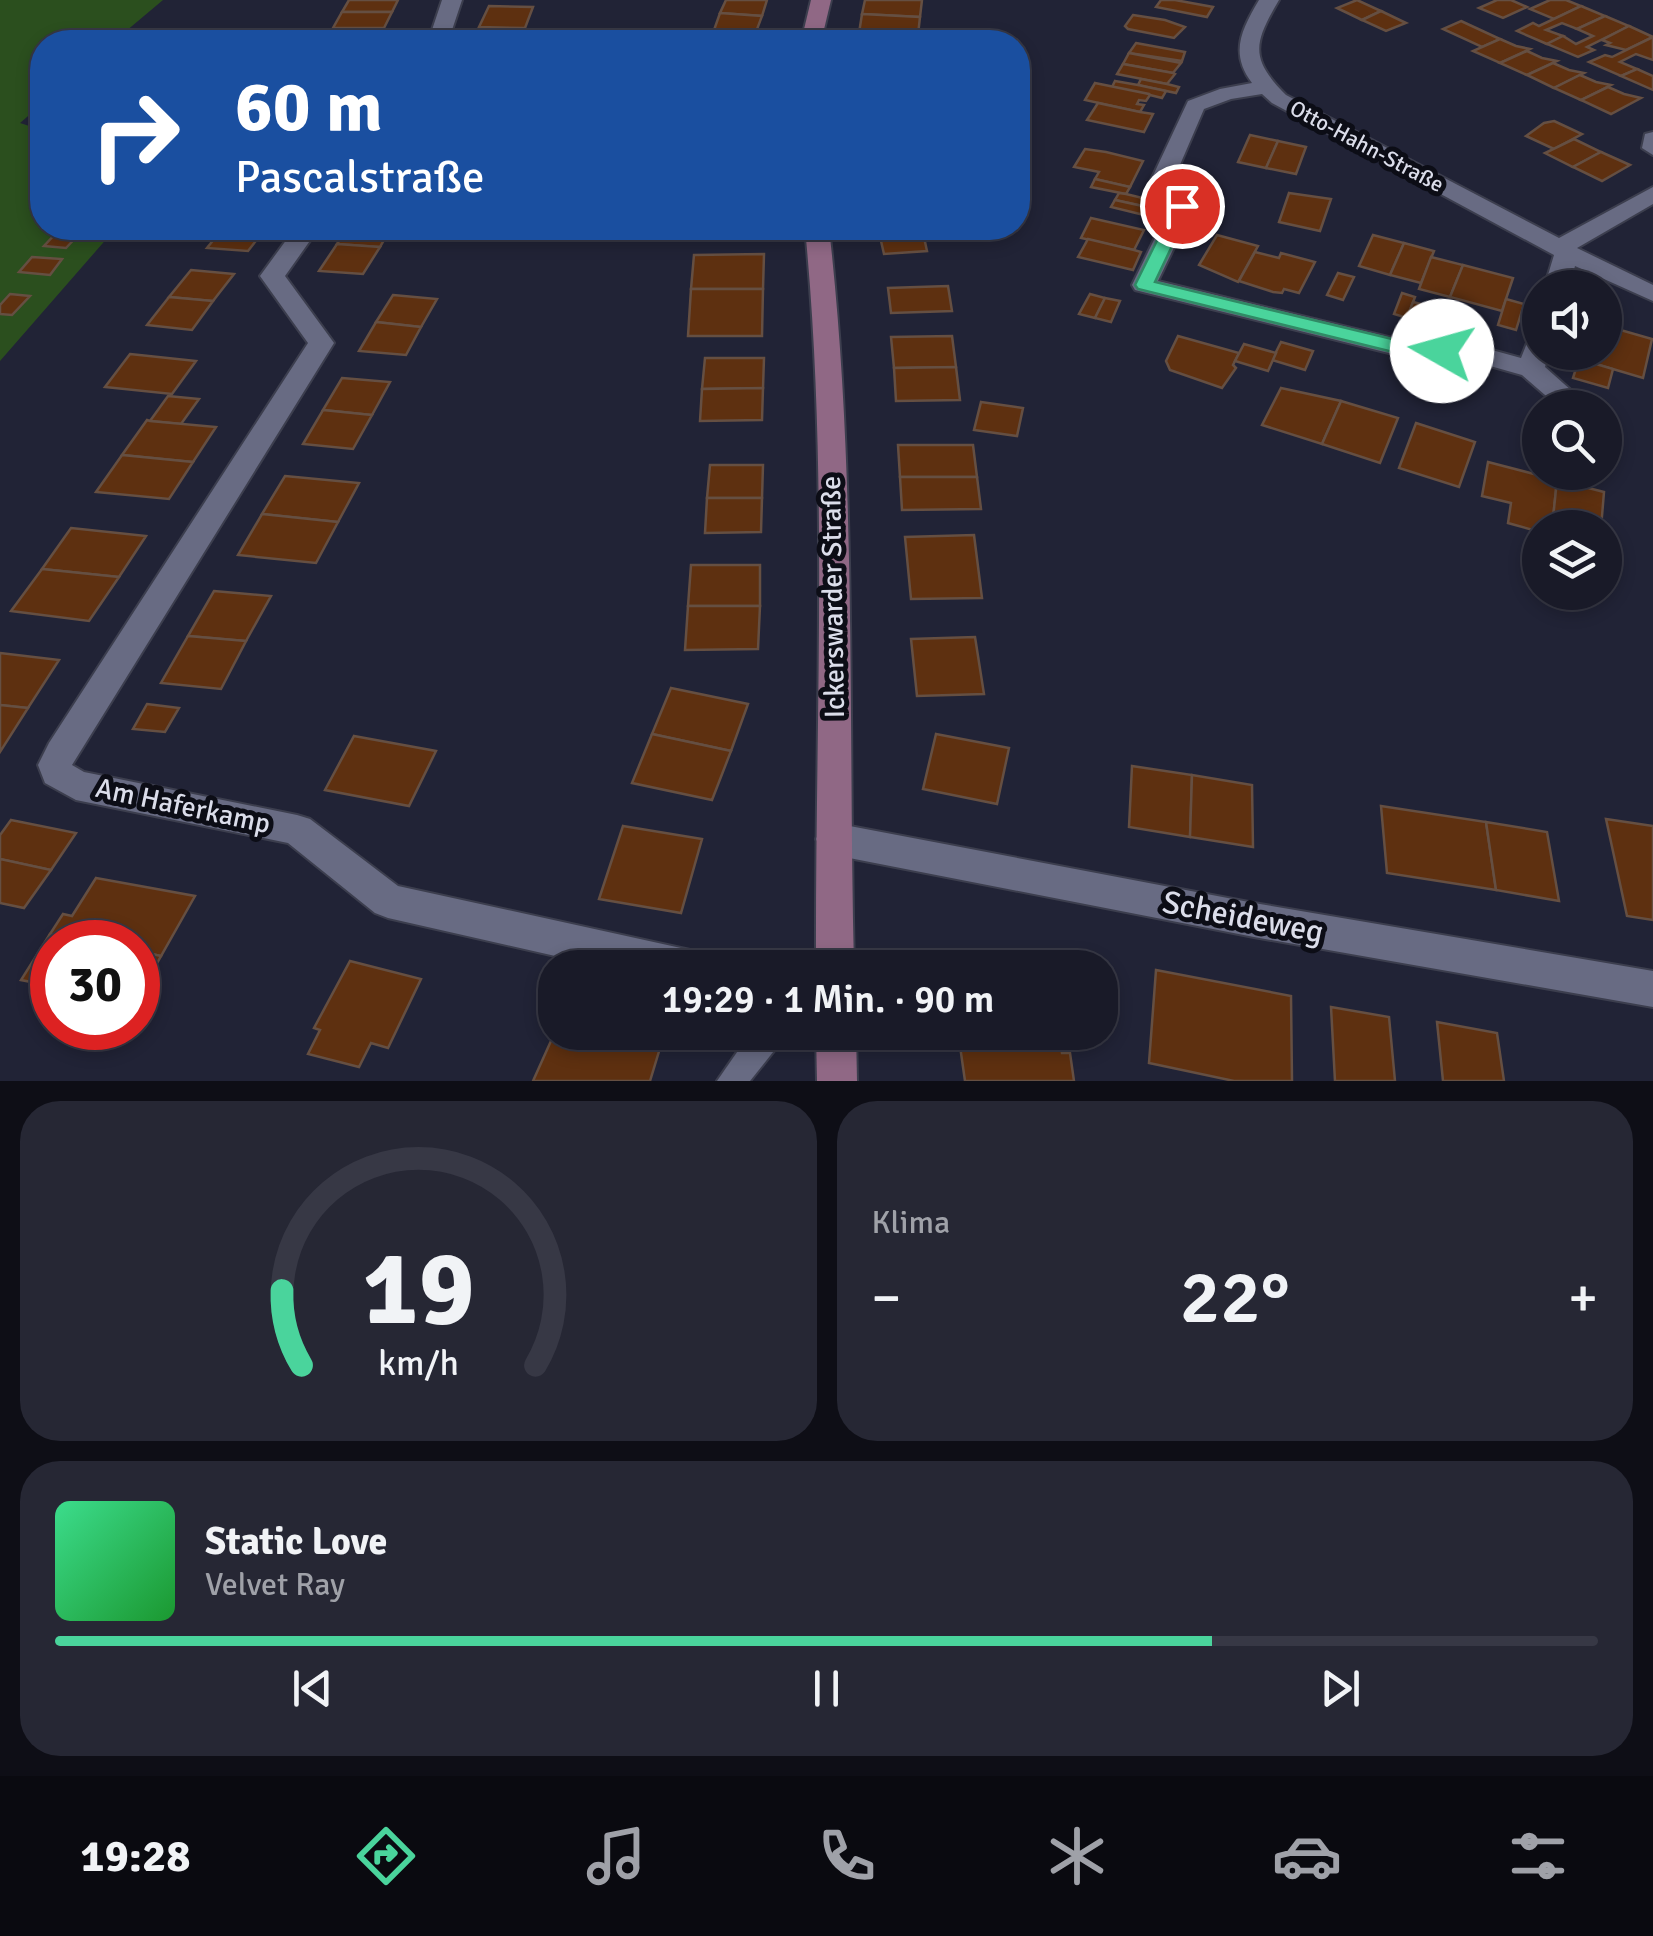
<!DOCTYPE html>
<html lang="de">
<head>
<meta charset="utf-8">
<style>
  :root { --surface:#191a28; --page:#262734; --text:#f1f3f6; --muted:#9fa1a8; --line:#373845; --accent:#4ad49c }
  body { margin:0; font-family:Signika,sans-serif; background:var(--page); color:var(--text); height:100vh; display:flex; flex-direction:column; font-size:38px; white-space:nowrap }
  * { box-sizing:border-box; margin:0 }
  p { font-size:32px; color:var(--muted) }
  .icon { flex:none; width:55px; height:55px; fill:none; stroke:currentColor; stroke-width:2; stroke-linecap:round; stroke-linejoin:round }
  .map { position:relative; height:1081px; overflow:hidden }
  .side { display:flex; flex-direction:column; gap:20px; padding:20px; background:#0e0e16; flex:1 }
  .side>* { flex:none }
  .top-card { position:absolute; left:30px; top:30px; width:1000px; height:210px; border-radius:40px; box-shadow:0 5px 15px #0003,0 0 0 2px var(--line); background:#1a4fa0; color:#fff; overflow:hidden }
  .controls { position:absolute; left:1522px; top:270px; display:grid; gap:20px }
  .controls a { display:grid; place-items:center; width:100px; height:100px; border-radius:50%; background:var(--surface); box-shadow:0 5px 15px #0003,0 0 0 2px var(--line); font-size:50px }
  .speed { position:absolute; left:30px; top:920px; display:flex; gap:20px; font-size:50px; font-weight:700; text-align:center }
  .speed>* { display:grid; place-content:center; width:130px; height:130px; border-radius:50%; background:var(--surface); box-shadow:0 5px 15px #0003,0 0 0 2px var(--line); line-height:1 }
  .speed .limit { border:15px solid #d22; background:#fff; color:#111 }
  .pin { position:absolute; display:grid; place-items:center; width:85px; height:85px; color:#fff; margin:-42px; border:5px solid #fff; border-radius:50%; box-shadow:0 2px 10px #0007 }
  .me { position:absolute; width:110px; margin:-55px; rotate:277deg; stroke-linejoin:round; filter:drop-shadow(0 0 8px #0008) }
  .turn { display:flex; align-items:center; gap:35px; height:210px; padding:0 40px; font-size:45px }
  .turn .icon { width:130px; height:130px; stroke-width:2.5 }
  .turn b { display:block; font-size:70px; line-height:85px }
  .big { font-size:75px; font-weight:600; line-height:1.1 }
  .side .widget { flex:1; display:flex; flex-direction:column; justify-content:center; gap:15px; min-width:0; padding:0 35px; border-radius:40px; background:var(--page) }
  .side .dial { align-items:center; gap:0 }
  .dial svg { height:260px; overflow:visible; fill:none; stroke:var(--line); stroke-width:7; stroke-linecap:round; text-anchor:middle }
  .dial text { fill:var(--text); stroke:none }
  .song { display:flex; align-items:center; gap:30px }
  .cover { width:120px; height:120px; border-radius:15px; background:linear-gradient(135deg,hsl(150 70% 55%),hsl(130 70% 35%)) }
  .played { height:10px; border-radius:5px; background:linear-gradient(90deg,var(--accent) 75%,var(--line) 75%) }
  .keys { display:flex; justify-content:space-around; direction:ltr }
  .heat { display:flex; justify-content:space-between; align-items:center; font-size:55px; direction:ltr }
  .side .tiles { flex:1; display:grid; gap:20px; grid-template-columns:1fr 1fr }
  .widget:last-child { grid-column:span 2 }
  .trip { position:absolute; left:538px; top:950px; width:580px; height:100px; border-radius:40px; background:var(--surface); box-shadow:0 5px 15px #0003,0 0 0 2px var(--line); font-weight:600; line-height:100px; text-align:center }
  .dock { display:flex; height:160px; justify-content:space-around; align-items:center; background:#0a0a10; color:var(--muted) }
  .dock .icon { width:70px; height:70px }
  .dock .selected { color:var(--accent) }
  .dock b { font-size:45px; color:var(--text) }
  .map>svg:first-child { display:block }
</style>
</head>
<body>
<div class="map">
<svg width="1653" height="1081" viewBox="0 0 1653 1081">
  <rect width="100%" height="100%" fill="#212336"/>
  <!-- green -->
  <polygon fill="#2b4f1e" points="0,0 163,0 113,42 42,42 42,104 20,123 42,130 42,228 116,228 0,361"/>
  <!-- building -->
  <g fill="#5e3010" stroke="#654f42" stroke-width="2.5">
    <polygon points="349,0 398,0 392,12 342,12"/>
    <polygon points="726,0 767,0 762,16 720,13"/>
    <polygon points="865,0 922,0 920,17 862,14"/>
    <polygon points="1161,0 1175,0 1213,7 1207,17 1156,7"/>
    <polygon points="1357,0 1381,11 1362,20 1337,8"/>
    <polygon points="1497,0 1511,0 1527,7 1503,18 1479,8"/>
    <polygon points="1550,0 1566,0 1581,6 1554,19 1530,9"/>
    <polygon points="489,6 533,7 525,28 479,27"/>
    <polygon points="1581,6 1605,16 1577,29 1562,23 1546,30 1563,36 1547,44 1517,31 1533,23 1539,26"/>
    <polygon points="1381,11 1406,23 1386,31 1362,20"/>
    <polygon points="342,12 392,12 384,28 333,28"/>
    <polygon points="720,13 762,16 756,32 714,30"/>
    <polygon points="862,14 920,17 918,35 859,33"/>
    <polygon points="1133,15 1165,20 1185,27 1174,38 1128,29 1125,26"/>
    <polygon points="1605,16 1629,26 1587,47 1594,50 1578,57 1547,44 1563,36 1576,44 1593,36 1577,29"/>
    <polygon points="1461,21 1500,39 1482,47 1443,29"/>
    <polygon points="1629,26 1653,37 1626,50 1606,45 1610,43 1602,40"/>
    <polygon points="1653,37 1653,60 1636,54 1620,62 1637,69 1621,76 1589,62 1605,55 1612,57"/>
    <polygon points="1500,39 1516,46 1530,49 1500,63 1473,51"/>
    <polygon points="1136,43 1185,52 1182,61 1129,53"/>
    <polygon points="1527,51 1542,58 1557,61 1527,75 1500,63"/>
    <polygon points="1129,53 1181,63 1173,73 1123,64"/>
    <polygon points="1553,63 1569,70 1584,73 1554,88 1527,75"/>
    <polygon points="1123,64 1173,73 1175,74 1167,84 1117,74"/>
    <polygon points="1637,69 1653,76 1653,90 1621,76"/>
    <polygon points="1580,75 1596,82 1611,85 1581,100 1554,88"/>
    <polygon points="1141,79 1167,84 1179,87 1176,93 1138,85"/>
    <polygon points="1115,81 1138,85 1166,91 1162,98 1150,95 1112,87"/>
    <polygon points="1095,83 1149,94 1150,95 1146,101 1139,100 1137,104 1144,105 1140,112 1085,100"/>
    <polygon points="1608,87 1624,94 1641,98 1611,114 1581,100"/>
    <polygon points="1098,103 1140,112 1153,114 1144,132 1087,120"/>
    <polygon points="1554,121 1582,134 1554,149 1526,136 1544,123"/>
    <polygon points="1250,135 1278,141 1266,168 1238,162"/>
    <polygon points="1574,139 1601,152 1573,167 1545,153"/>
    <polygon points="1278,141 1306,147 1296,174 1266,168"/>
    <polygon points="1085,149 1106,152 1143,161 1130,187 1095,179 1099,172 1074,167"/>
    <polygon points="1601,152 1630,165 1602,181 1573,167"/>
    <polygon points="1095,179 1130,187 1126,194 1091,187"/>
    <polygon points="1119,193 1126,194 1151,200 1147,207 1115,200"/>
    <polygon points="1289,193 1331,199 1320,231 1279,222"/>
    <polygon points="1115,200 1147,207 1144,215 1111,207"/>
    <polygon points="1091,218 1144,230 1134,250 1081,238"/>
    <polygon points="223,228 266,228 248,251 207,248"/>
    <polygon points="348,228 391,228 380,247 337,244"/>
    <polygon points="718,228 760,228 761,233 719,235"/>
    <polygon points="878,228 922,228 927,251 884,254"/>
    <polygon points="59,230 80,233 66,248 44,246"/>
    <polygon points="1217,235 1258,246 1238,282 1199,265"/>
    <polygon points="1373,235 1404,243 1390,275 1359,266"/>
    <polygon points="1088,239 1134,250 1141,252 1133,270 1078,257"/>
    <polygon points="1404,243 1434,251 1421,283 1390,275"/>
    <polygon points="337,244 380,247 363,274 319,271"/>
    <polygon points="1255,252 1279,258 1281,253 1315,262 1299,293 1284,289 1282,293 1273,292 1239,281"/>
    <polygon points="764,254 763,289 691,289 694,255"/>
    <polygon points="32,257 62,259 50,275 19,272"/>
    <polygon points="1431,257 1463,265 1450,297 1419,289"/>
    <polygon points="1463,265 1513,278 1502,311 1450,297"/>
    <polygon points="191,270 234,274 213,301 169,297"/>
    <polygon points="1338,273 1354,277 1343,300 1327,295"/>
    <polygon points="948,286 952,311 891,313 888,288"/>
    <polygon points="691,289 763,289 762,336 688,336"/>
    <polygon points="1402,293 1415,297 1407,318 1394,314"/>
    <polygon points="10,294 30,296 12,315 0,314 0,305"/>
    <polygon points="1090,294 1105,298 1095,318 1079,314"/>
    <polygon points="393,295 437,299 421,327 376,322"/>
    <polygon points="169,297 213,301 192,330 147,325"/>
    <polygon points="1105,298 1120,301 1111,322 1095,318"/>
    <polygon points="1506,299 1524,304 1516,330 1498,325"/>
    <polygon points="1413,302 1429,306 1423,322 1407,318"/>
    <polygon points="376,322 421,327 406,355 359,351"/>
    <polygon points="1617,329 1652,339 1643,378 1596,364 1597,352 1605,352 1605,337 1614,339"/>
    <polygon points="952,336 956,367 894,368 891,337"/>
    <polygon points="1178,336 1239,353 1233,365 1236,368 1222,388 1170,370 1166,361"/>
    <polygon points="1281,342 1313,351 1305,370 1272,360"/>
    <polygon points="1244,344 1276,353 1268,371 1235,361"/>
    <polygon points="130,354 196,361 172,394 105,387"/>
    <polygon points="705,358 764,358 763,388 702,389"/>
    <polygon points="1579,359 1613,369 1608,388 1573,378"/>
    <polygon points="956,367 960,400 896,401 894,368"/>
    <polygon points="342,378 390,382 372,415 323,410"/>
    <polygon points="763,388 762,420 700,421 702,389"/>
    <polygon points="1281,388 1341,401 1322,444 1262,425"/>
    <polygon points="168,396 199,399 181,424 150,421"/>
    <polygon points="1341,401 1398,418 1380,463 1322,444"/>
    <polygon points="981,402 1023,408 1017,436 974,430"/>
    <polygon points="323,410 372,415 353,449 303,444"/>
    <polygon points="147,420 150,421 216,427 193,462 122,455"/>
    <polygon points="1416,423 1475,442 1459,487 1399,468"/>
    <polygon points="898,445 973,445 977,477 900,477"/>
    <polygon points="122,455 193,462 169,499 96,492"/>
    <polygon points="1488,462 1557,480 1552,528 1540,528 1540,532 1508,523 1511,503 1482,496"/>
    <polygon points="710,465 763,465 762,498 707,498"/>
    <polygon points="285,476 359,483 338,522 262,514"/>
    <polygon points="900,477 977,477 981,509 902,510"/>
    <polygon points="1557,480 1604,492 1601,528 1552,528"/>
    <polygon points="707,498 762,498 761,532 705,533"/>
    <polygon points="262,514 338,522 316,563 238,555"/>
    <polygon points="71,528 146,536 119,577 42,569"/>
    <polygon points="974,535 982,598 911,599 905,537"/>
    <polygon points="691,565 760,565 760,606 688,606"/>
    <polygon points="42,569 119,577 89,621 11,611"/>
    <polygon points="214,591 271,596 246,641 188,636"/>
    <polygon points="688,606 760,606 758,649 685,650"/>
    <polygon points="188,636 246,641 221,689 161,683"/>
    <polygon points="975,637 984,694 917,696 911,639"/>
    <polygon points="0,653 59,660 28,708 0,705"/>
    <polygon points="671,688 748,704 731,751 652,734"/>
    <polygon points="147,704 179,708 165,732 133,729"/>
    <polygon points="0,705 28,708 0,752"/>
    <polygon points="652,734 731,751 712,800 632,783"/>
    <polygon points="936,734 1009,748 997,804 923,789"/>
    <polygon points="354,736 436,751 409,806 325,790"/>
    <polygon points="1132,766 1192,775 1190,837 1129,827"/>
    <polygon points="1192,775 1252,785 1253,847 1190,837"/>
    <polygon points="1381,806 1486,822 1496,890 1387,873"/>
    <polygon points="1606,819 1653,826 1653,920 1627,916"/>
    <polygon points="11,820 76,833 51,870 0,859 0,835"/>
    <polygon points="1486,822 1547,832 1559,901 1496,890"/>
    <polygon points="623,826 702,839 681,913 599,899"/>
    <polygon points="0,859 51,870 24,908 0,903"/>
    <polygon points="96,878 195,896 161,956 138,951 138,942 92,942 50,934 63,914 72,916"/>
    <polygon points="50,934 92,942 52,942 52,976 47,985 21,980"/>
    <polygon points="138,951 161,956 138,997"/>
    <polygon points="1048,954 1050,968 953,968 952,956"/>
    <polygon points="350,961 421,979 388,1048 371,1043 359,1067 308,1054 320,1030 314,1028"/>
    <polygon points="1156,970 1291,996 1292,1081 1234,1081 1149,1063"/>
    <polygon points="1331,1007 1389,1017 1395,1081 1335,1081"/>
    <polygon points="1437,1022 1497,1033 1504,1081 1443,1081"/>
    <polygon points="555,1032 663,1032 669,1036 664,1035 650,1081 533,1081"/>
    <polygon points="958,1032 1059,1032 1062,1053 1070,1053 1074,1081 965,1081"/>
  </g>
  <g fill="none" stroke-linecap="round" stroke-linejoin="round">
    <!-- lane casing -->
    <g stroke="#3c3e4e" stroke-width="4">
      <polygon id="lane" points="751,1032 789,1032 750,1081 717,1081"/>
    </g>
    <!-- street casing -->
    <g stroke="#3c3e4e" stroke-width="4">
      <g id="street">
        <polygon points="442,0 462,0 448,42 428,42"/>
        <path d="M1259 0H1279C1254 43 1249 58 1286 95L1559 238 1653 187V204L1577 248 1653 285V301L1575 266 1569 288H1544L1554 255 1272 103 1262 94 1231 99 1204 109 1173 181 1194 206 1158 281 1413 343 1470 344 1521 358 1531 333 1540 331V352H1549L1545 367 1591 408H1560L1522 375 1469 360 1413 359 1135 290 1132 285 1170 207 1150 182 1188 101 1220 89 1252 83C1229 53 1242 29 1259 0Z"/>
        <polygon points="1653,132 1653,155 1642,148 1645,134"/>
        <polygon points="295,228 319,228 285,276 334,343 72,765 84,772 297,815 310,819 398,886 690,950 704,955 709,968 608,968 388,918 375,913 288,843 76,800 45,783 38,765 49,743 308,343 260,276"/>
        <polygon points="834,823 1254,903 1653,971 1653,1007 1254,937 834,855 821,850 816,839 821,828"/>
      </g>
    </g>
    <!-- secondary casing -->
    <g stroke="#3c3e4e" stroke-width="4">
      <g id="secondary">
        <polygon points="811,0 831,0 821,42 801,42"/>
        <path d="M805 228H829C857 473 848 721 854 968H816C815 721 829 474 805 228Z"/>
        <polygon points="816,1032 856,1032 857,1081 817,1081"/>
      </g>
    </g>
    <!-- lane -->
    <use href="#lane" fill="#686b83" fill-rule="evenodd"/>
    <!-- street -->
    <use href="#street" fill="#686b83" fill-rule="evenodd"/>
    <!-- secondary -->
    <use href="#secondary" fill="#906885" fill-rule="evenodd"/>
  </g>
  <!-- route -->
  <polygon fill="#4ad49c" stroke="#308a65" stroke-width="2.5" points="1182,201 1191,206 1155,282 1413,344 1442,345 1451,351 1442,357 1413,357 1138,289 1135,285 1174,206"/>
  <g text-anchor="middle" dominant-baseline="central" stroke-width="10" stroke-linejoin="round" paint-order="stroke">
    <!-- far-street labels -->
    <g font-size="22" fill="#dbddea" stroke="#0c0d16">
      <text transform="translate(1367 146) rotate(28)">Otto-Hahn-Straße</text>
    </g>
    <!-- street labels -->
    <g font-size="28" fill="#dbddea" stroke="#0c0d16">
      <text transform="translate(833 597) rotate(-91)">Ickerswarder Straße</text>
      <text transform="translate(183 806) rotate(12)">Am Haferkamp</text>
    </g>
    <!-- near-street labels -->
    <g font-size="32" fill="#dbddea" stroke="#0c0d16">
      <text transform="translate(1243 917) rotate(11)">Scheideweg</text>
    </g>
  </g>
</svg>
<div class="controls">
<a><svg class="icon" aria-label="sound" viewBox="0 0 24 24"><path d="M4 9h4l5-4v14l-5-4H4zM17 9q2 3 0 6"/></svg></a>
<a><svg class="icon" aria-label="search" viewBox="0 0 24 24"><circle cx="10" cy="10" r="6"/><path d="M15 15l6 6"/></svg></a>
<a><svg class="icon" aria-label="layers" viewBox="0 0 24 24"><path d="M12 4l9 5-9 5-9-5zM3 14l9 5 9-5"/></svg></a>
</div>
<div class="speed"><div class="limit">30</div></div>
<div class="pin" style="left:1182px;top:206px;background:#d93025"><svg class="icon" aria-label="arrive" viewBox="0 0 24 24"><path d="M6 21V4h12l-3 4 3 4H6"/></svg></div>
<svg class="me" style="left:1442px;top:351px" viewBox="-20 -20 40 40"><circle r="19" fill="#fff"/><path d="M0-13L10 11 0 6-10 11z" fill="#4ad49c"/></svg>
<div class="trip">19:29 · 1 Min. · 90 m</div>
<div class="top-card">
<div class="turn"><svg class="icon" aria-label="right" viewBox="0 0 24 24"><path d="M7 20v-9h11M14 6l5 5-5 5"/></svg><div><b>60 m</b>Pascalstraße</div></div>
</div>
</div>
<section class="side">
<div class="tiles">
<div class="widget dial"><svg viewBox="0 0 100 80">
<path d="M14 69A42 42 0 1 1 86 69"/>
<path d="M14 69A42 42 0 0 1 8 46" stroke="#4ad49c"/>
<text x="50" y="56" font-size="32" font-weight="700">19</text>
<text x="50" y="72" font-size="11">km/h</text>
</svg></div>
<div class="widget"><p>Klima</p>
<div class="heat"><a>−</a><b class="big">22°</b><a>+</a></div>
</div>
<div class="widget">
<div class="song"><i class="cover"></i><div><b>Static Love</b><p>Velvet Ray</p></div></div>
<div class="played"></div>
<div class="keys"><svg class="icon" aria-label="previous" viewBox="0 0 24 24"><path d="M18 5L8 12l10 7zM5 5v14"/></svg><svg class="icon" aria-label="pause" viewBox="0 0 24 24"><path d="M8 5v14M16 5v14"/></svg><svg class="icon" aria-label="next" viewBox="0 0 24 24"><path d="M6 5l10 7-10 7zM19 5v14"/></svg></div>
</div>
</div>
</section>
<nav class="dock">
<b>19:28</b>
<svg class="icon selected" aria-label="directions" viewBox="0 0 24 24"><path d="M12 3l9 9-9 9-9-9zM9 14v-3h6M13 9l2 2-2 2"/></svg>
<svg class="icon" aria-label="music" viewBox="0 0 24 24"><path d="M9 18V5l10-2v13"/><circle cx="6" cy="18" r="3"/><circle cx="16" cy="16" r="3"/></svg>
<svg class="icon" aria-label="phone" viewBox="0 0 24 24"><path d="M5 4h4l2 5-3 2q2 4 5 5l2-3 5 2v4C11 20 4 13 5 4z"/></svg>
<svg class="icon" aria-label="climate" viewBox="0 0 24 24"><path d="M12 3v18M4 7l16 10M4 17L20 7"/></svg>
<svg class="icon" aria-label="car" viewBox="0 0 24 24"><path d="M5 17H2v-5l4-1 3-4h7l3 4 3 1v5h-3M9 17h6M6 11h13"/><circle cx="7" cy="17" r="2"/><circle cx="17" cy="17" r="2"/></svg>
<svg class="icon" aria-label="filters" viewBox="0 0 24 24"><path d="M4 7h16M4 17h16"/><circle cx="9" cy="7" r="2"/><circle cx="15" cy="17" r="2"/></svg>
</nav>
</body>
</html>
